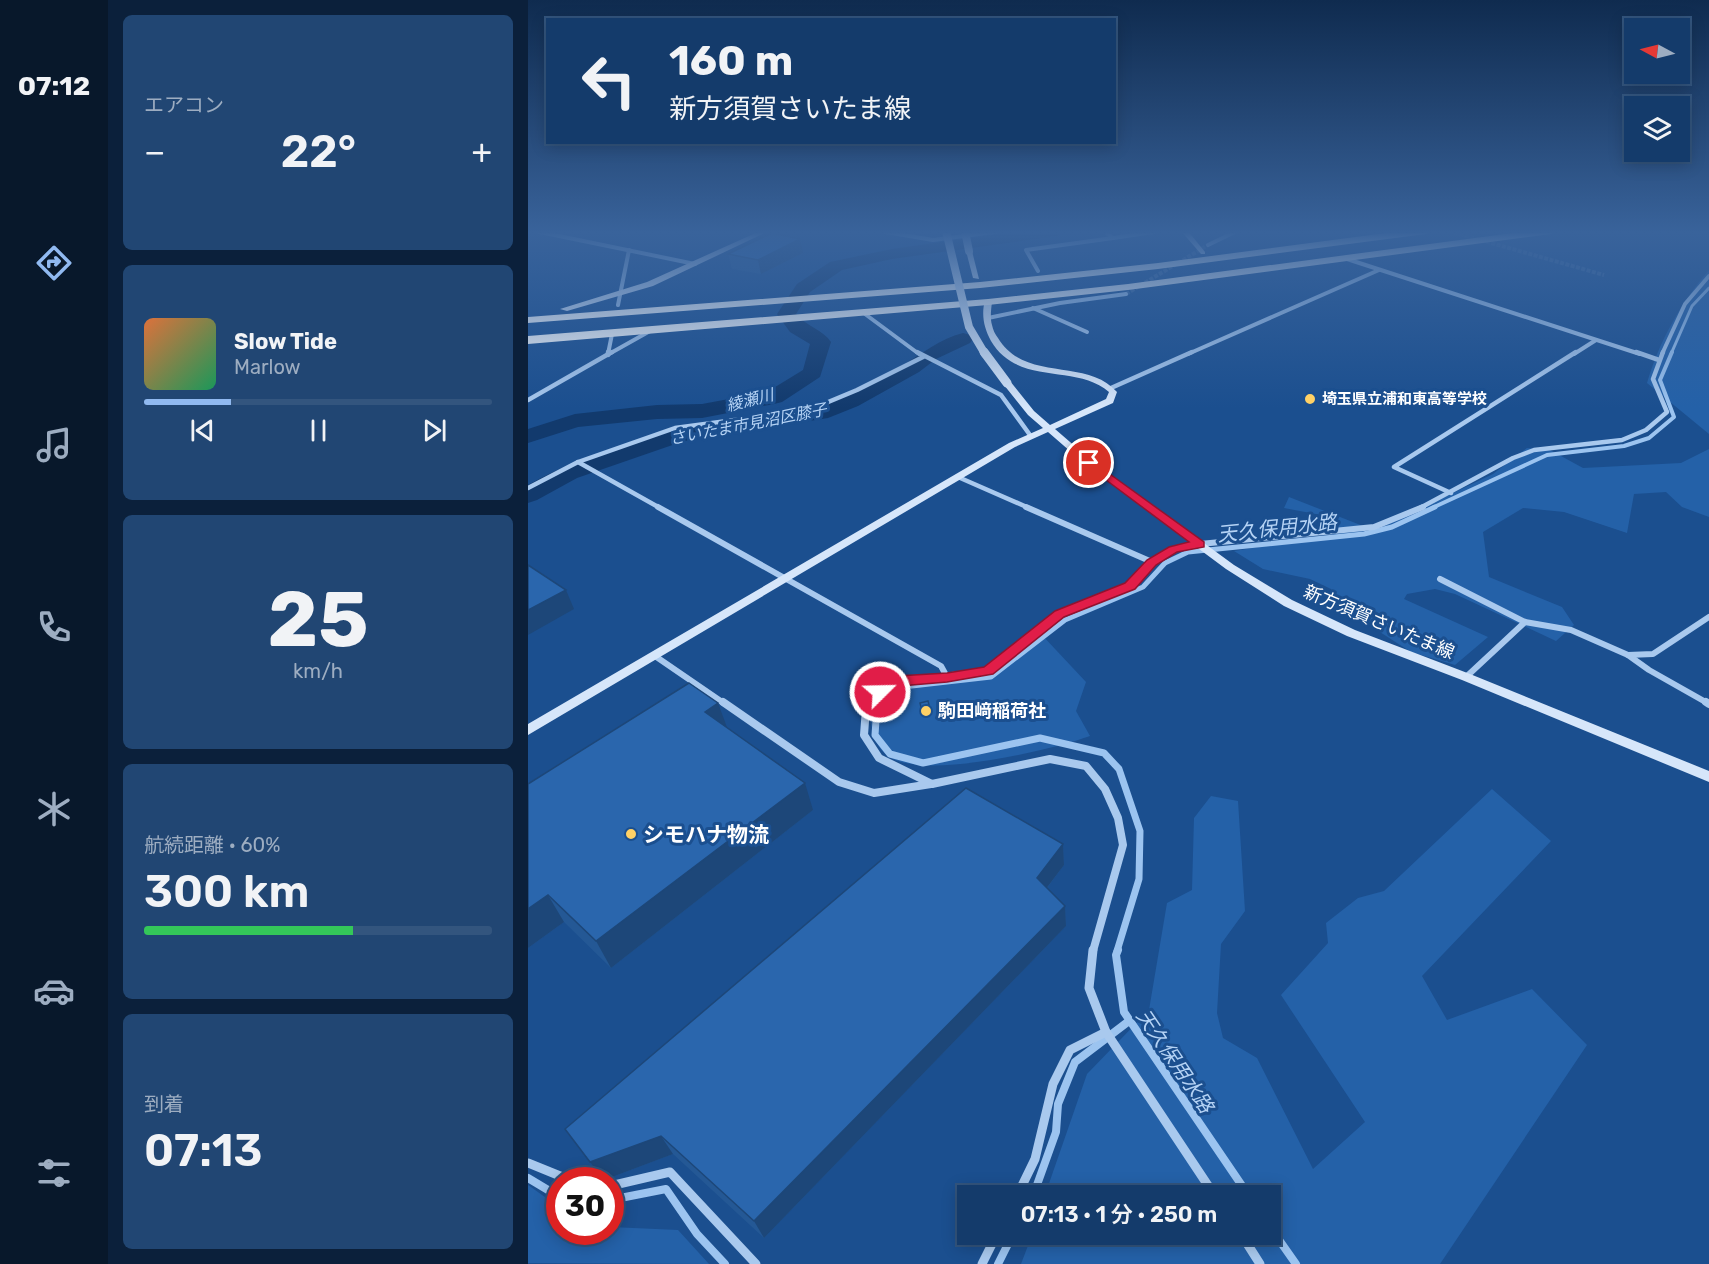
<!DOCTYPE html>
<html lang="ja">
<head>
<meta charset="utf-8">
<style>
  :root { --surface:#143b6b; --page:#214673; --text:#f1f3f6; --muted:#9dadc1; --line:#33557e; --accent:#90b9f0 }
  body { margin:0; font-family:Rubik,"Noto Sans JP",sans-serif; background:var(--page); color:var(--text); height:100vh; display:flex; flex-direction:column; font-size:22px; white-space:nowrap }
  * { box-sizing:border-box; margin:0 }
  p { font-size:20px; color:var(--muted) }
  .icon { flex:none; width:33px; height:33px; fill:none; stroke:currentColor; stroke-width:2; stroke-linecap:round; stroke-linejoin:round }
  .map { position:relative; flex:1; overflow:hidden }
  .side { display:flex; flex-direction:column; gap:15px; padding:15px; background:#0b203b; width:420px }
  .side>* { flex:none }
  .hud { position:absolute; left:18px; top:18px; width:570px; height:126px; border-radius:0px; box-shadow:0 3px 15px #0003,0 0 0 2px var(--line); background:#143b6b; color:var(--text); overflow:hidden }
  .needle { width:39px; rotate:277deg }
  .buttons { position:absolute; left:1096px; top:18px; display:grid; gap:12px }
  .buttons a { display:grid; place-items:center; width:66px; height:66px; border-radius:0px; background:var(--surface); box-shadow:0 3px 15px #0003,0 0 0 2px var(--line); font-size:30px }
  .speed { position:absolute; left:18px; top:1167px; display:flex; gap:12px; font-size:30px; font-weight:700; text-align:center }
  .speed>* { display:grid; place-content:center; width:78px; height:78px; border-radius:50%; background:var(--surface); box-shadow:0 3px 15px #0003,0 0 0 2px var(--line); line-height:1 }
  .speed .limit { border:9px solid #d22; background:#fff; color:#111 }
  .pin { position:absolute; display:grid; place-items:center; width:51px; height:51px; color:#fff; margin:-26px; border:3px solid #fff; border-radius:50%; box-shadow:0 2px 6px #0007 }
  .me { position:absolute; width:66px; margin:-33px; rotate:67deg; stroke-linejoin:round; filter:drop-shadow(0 0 4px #0008) }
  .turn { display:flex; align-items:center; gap:21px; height:126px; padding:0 24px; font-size:27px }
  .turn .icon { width:78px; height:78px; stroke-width:2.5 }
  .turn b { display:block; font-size:42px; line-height:51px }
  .big { font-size:45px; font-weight:600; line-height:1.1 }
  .side .widget { flex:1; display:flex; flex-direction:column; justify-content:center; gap:9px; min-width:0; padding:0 21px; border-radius:9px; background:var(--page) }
  .side .dial { align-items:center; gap:0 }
  .dial b { font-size:78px; line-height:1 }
  .song { display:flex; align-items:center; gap:18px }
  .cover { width:72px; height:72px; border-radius:9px; background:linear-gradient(135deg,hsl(20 70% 55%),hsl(150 70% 35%)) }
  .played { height:6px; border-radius:3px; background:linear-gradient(90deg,var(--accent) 25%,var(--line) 25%) }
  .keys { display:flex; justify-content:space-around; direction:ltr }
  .heat { display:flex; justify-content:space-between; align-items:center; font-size:33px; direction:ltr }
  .charge { height:9px; border-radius:4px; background:linear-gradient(90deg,#34c759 60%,var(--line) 0) }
  .trip { position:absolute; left:429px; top:1185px; width:324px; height:60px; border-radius:0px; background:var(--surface); box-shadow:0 3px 15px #0003,0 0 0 2px var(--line); font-weight:600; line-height:60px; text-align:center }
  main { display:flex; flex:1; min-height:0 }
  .dock { display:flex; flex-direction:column; width:108px; justify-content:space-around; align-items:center; background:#08182b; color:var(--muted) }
  .dock .icon { width:42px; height:42px }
  .dock .active { color:var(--accent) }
  .dock b { font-size:27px; color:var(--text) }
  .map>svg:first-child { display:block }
</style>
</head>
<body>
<main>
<nav class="dock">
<b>07:12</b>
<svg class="icon active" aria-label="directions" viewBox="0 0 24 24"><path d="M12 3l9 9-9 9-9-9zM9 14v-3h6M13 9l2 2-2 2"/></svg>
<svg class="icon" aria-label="music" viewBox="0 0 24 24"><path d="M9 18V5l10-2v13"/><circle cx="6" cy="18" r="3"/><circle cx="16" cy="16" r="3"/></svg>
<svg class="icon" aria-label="phone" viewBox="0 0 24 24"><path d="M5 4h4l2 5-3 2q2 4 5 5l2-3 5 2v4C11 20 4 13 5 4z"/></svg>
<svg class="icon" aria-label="climate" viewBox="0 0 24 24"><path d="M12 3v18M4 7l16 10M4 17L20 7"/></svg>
<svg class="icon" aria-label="car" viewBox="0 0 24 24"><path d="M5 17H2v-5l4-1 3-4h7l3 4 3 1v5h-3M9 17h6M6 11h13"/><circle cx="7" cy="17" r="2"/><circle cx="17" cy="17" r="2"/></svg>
<svg class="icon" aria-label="filters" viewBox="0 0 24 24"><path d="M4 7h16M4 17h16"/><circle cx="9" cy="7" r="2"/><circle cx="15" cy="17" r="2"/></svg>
</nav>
<section class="side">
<div class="widget"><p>エアコン</p>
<div class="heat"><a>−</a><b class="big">22°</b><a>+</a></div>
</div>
<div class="widget">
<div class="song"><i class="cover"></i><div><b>Slow Tide</b><p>Marlow</p></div></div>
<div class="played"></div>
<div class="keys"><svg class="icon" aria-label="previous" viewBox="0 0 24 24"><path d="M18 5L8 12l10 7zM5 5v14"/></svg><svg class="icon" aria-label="pause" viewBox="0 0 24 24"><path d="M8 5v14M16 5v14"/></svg><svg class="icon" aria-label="next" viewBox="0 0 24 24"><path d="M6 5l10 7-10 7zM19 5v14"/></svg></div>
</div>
<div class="widget dial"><b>25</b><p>km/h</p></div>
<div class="widget"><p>航続距離 · 60%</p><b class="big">300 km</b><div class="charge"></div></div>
<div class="widget"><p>到着</p><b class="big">07:13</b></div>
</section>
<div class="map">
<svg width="1181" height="1264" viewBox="0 0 1181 1264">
  <rect width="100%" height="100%" fill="#1b4f8f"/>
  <!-- green -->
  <g fill="#2461a8">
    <path d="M1181 270V434L1119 383C1131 341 1153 303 1181 270Z"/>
    <polygon points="999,448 1022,450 1055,468 1153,463 1181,449 1181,517 1154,507 1138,492 1106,494 1099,533 1036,512 995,508 955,532 961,577 1034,607 1046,625 1028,641 927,594 907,589 879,594 876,599 960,637 927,665 883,652 841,625 806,607 803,589 782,579 735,569 706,551 814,533 793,515 756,508 761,497 835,526 849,529 965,474"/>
    <path d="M513 634 558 682 548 711 562 736C523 750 394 781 360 756 346 746 345 732 341 716L351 700 366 687 461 674Z"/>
    <polygon points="964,789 1023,841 894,976 919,1020 1004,989 1059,1045 912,1264 493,1264 504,1235 742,1234 742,1196 517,1195 559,1074 621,1010 639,903 664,890 666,818 683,796 710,801 717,911 693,944 689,1013 695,1038 729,1058 785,1169 837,1122 753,995 800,943 798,923 830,898 856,891"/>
    <polygon points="0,1185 31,1207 32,1232 82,1232 83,1227 150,1230 181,1264 0,1263"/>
  </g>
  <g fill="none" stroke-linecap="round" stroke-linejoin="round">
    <!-- stream-far4 -->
    <polyline stroke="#9cc4f0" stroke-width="3" points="1143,354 1164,306 1181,288"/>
    <!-- stream-far3 -->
    <polyline stroke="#9cc4f0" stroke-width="4" points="904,508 1019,455 1096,446 1121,438 1146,417 1132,380 1144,352"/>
    <!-- stream-far2 -->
    <polyline stroke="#9cc4f0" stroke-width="5" points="352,704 375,687 463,677 537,620 615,587 637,563 660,552 836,534 864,527 907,507"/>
    <!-- stream-far1 -->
    <polyline stroke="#9cc4f0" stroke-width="7" points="354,702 349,706 347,735 362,754 395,763 512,738 576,753 591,769 612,831 611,879 589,951"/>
    <!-- stream -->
    <g stroke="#9cc4f0" stroke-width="8">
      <polyline points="590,950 588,955 596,1012 721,1196"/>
      <polyline points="0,1178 20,1190 32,1192"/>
      <polyline points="505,1196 528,1132 530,1104 547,1062 601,1021"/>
      <polyline points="82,1200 138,1189 169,1234 197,1264"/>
      <polyline points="742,1227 768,1264"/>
      <polyline points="470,1264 485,1234"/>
    </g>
    <!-- river -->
    <g fill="#123a6d" fill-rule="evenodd">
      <path d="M492 231H537L529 236 364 259 314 270 282 292 268 314C278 326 295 330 303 342L292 377 254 402 246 404 174 418 129 419 50 427 0 443V429L47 414 129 405 174 404 239 392 275 370 282 344 262 332 249 314 269 284 302 262 364 249Z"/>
      <path d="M435 333 442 335 445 339 442 343 408 359 391 372 330 406 300 418 156 441 49 478 9 500 0 503V485C65 449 139 430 212 417 237 413 264 413 289 406 318 398 348 380 375 365 395 353 412 339 435 333Z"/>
    </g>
    <!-- street-tunnel -->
    <g stroke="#3d69a0" stroke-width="4" stroke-dasharray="4 1.5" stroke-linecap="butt">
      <polyline points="921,231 1076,275"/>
      <polyline points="598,294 680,245"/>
    </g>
    <!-- street-far4 -->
    <g stroke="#a9c9ee" stroke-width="4">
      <polyline points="7,231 167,264"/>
      <polyline points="352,231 405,240 474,231"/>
      <polyline points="585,238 632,231"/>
      <polyline points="680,245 709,231"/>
      <polyline points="819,259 1112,354"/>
      <polyline points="510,271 498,250 585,238 576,231"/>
      <polyline points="90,305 101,250"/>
      <polyline points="505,308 559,332"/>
      <polyline points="337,314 391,354"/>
      <polyline points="460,318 532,303 598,294"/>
      <polyline points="80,354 84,334"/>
      <polyline points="81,354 122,331"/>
      <polyline points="660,354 851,270"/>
      <polyline points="1046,354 1068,340"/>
      <polyline points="1134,354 1157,304 1181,276"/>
    </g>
    <!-- street-far3 -->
    <g stroke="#a9c9ee" stroke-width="4.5">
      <polyline points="389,352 473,395 502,435"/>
      <polyline points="1108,352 1131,360"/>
      <polyline points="80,355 80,352"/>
      <polyline points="583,388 664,352"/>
      <polyline points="0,400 84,352"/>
      <polyline points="50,462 132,508"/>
      <polyline points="430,477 501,508"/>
      <polyline points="0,488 50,462 147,428 281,410 329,390 395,357"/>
      <polyline points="923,493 866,467 1048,352"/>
      <polyline points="892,508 985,458 1006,450 1094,440 1118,430 1139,412 1125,379 1135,352"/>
    </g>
    <!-- street-far2 -->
    <g stroke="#a9c9ee" stroke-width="6">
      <polyline points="130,507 413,666 419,677"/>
      <polyline points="498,507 624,562"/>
      <polyline points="912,579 997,622 1043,630 1100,655 1121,670 1181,704"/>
      <polyline points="1100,655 1125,654 1181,617"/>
      <polyline points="127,656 197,704"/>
      <polyline points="938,677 997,622"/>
      <polyline points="342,704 352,692 369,681 460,671 532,614 602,586 624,562 645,549 672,544 846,527 895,507"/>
    </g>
    <!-- street-far1 -->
    <g stroke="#a9c9ee" stroke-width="8">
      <polyline points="195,702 311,782 346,793 403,784"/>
      <polyline points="343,702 338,708 336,735 351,758 404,784 522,759 558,766 577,789 590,818 595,845 565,951"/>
      <polyline points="1178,702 1181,704"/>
    </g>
    <!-- street -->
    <g stroke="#a9c9ee" stroke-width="9">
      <polyline points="565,950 561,988 578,1032 687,1196"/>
      <polyline points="0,1163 42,1180"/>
      <polyline points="82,1186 142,1172 228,1264"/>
      <polyline points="489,1196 507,1159 525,1084 542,1050 578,1032"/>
      <polyline points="713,1234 732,1264"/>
      <polyline points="454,1264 469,1234"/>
    </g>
    <!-- secondary -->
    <g fill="#d6e6fa" fill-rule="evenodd">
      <polygon points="232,231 241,231 125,286 39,311 32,309 119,282"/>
      <polygon points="653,231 660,231 677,252 677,254 673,254"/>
      <polygon points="441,249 444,251 451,279 445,278 438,251"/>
      <path d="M457 300 464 302C463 310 462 318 464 325 465 330 467 334 470 338 497 383 559 357 589 392L585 403 527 429 564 461 706 565 764 600 827 630 942 674 1181 771V782L934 680 819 636 756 606 698 569 558 465 520 432 487 447 0 735V724L481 443 515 428 500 415 476 385V381H482L506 411 522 425 578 399 581 392C549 363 490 387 463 341 456 328 453 315 457 300Z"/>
    </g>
    <!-- highway -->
    <g fill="#fff" fill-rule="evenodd">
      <polygon points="873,231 903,231 898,234 630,269 452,288 0,323 0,317 452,282 630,263"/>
      <polygon points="999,231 1028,231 1023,234 600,290 460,305 0,344 0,336 460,299 600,284"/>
    </g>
    <!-- secondary-bridge-far1 -->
    <g stroke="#d6e6fa" stroke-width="8">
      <polyline points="418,231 441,327 457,354"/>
      <polyline points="437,231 441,251"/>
    </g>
    <!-- secondary-bridge -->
    <polyline stroke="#d6e6fa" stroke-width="9" points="456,352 479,383"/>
  </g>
  <!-- wall -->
  <g fill="#245895">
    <polygon points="275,253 233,274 204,269 200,254"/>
    <polygon points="199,727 285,810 83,968 36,922 0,948 0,784"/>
    <polygon points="438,788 535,844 536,865 519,888 537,906 538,926 236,1238 145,1154 76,1180"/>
  </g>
  <!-- shaded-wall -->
  <g fill="#1d4779">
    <polygon points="272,239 275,253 233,274 230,260"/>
    <polygon points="38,590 46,609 0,635 0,610"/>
    <polygon points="190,703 200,730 177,712"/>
    <polygon points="401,705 402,712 394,714 393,707"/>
    <polygon points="277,783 285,810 83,968 68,941"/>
    <polygon points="535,844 536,865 511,898 509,878"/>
    <polygon points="20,895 36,922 0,948 0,909"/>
    <polygon points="537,906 538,926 236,1238 226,1221"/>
    <polygon points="133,1136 145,1154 76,1180 62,1162"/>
  </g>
  <!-- building -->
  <g fill="#2a66ad" stroke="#1d4779" stroke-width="1.5">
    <polygon points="244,233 272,239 230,260 200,254"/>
    <polygon points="0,565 38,590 0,610"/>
    <polygon points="161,683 190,703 177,712 277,783 68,941 20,895 0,909 0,784"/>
    <polygon points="400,701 401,705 393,707 392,703"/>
    <polygon points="438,788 535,844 509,878 537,906 226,1221 133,1136 62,1162 37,1129"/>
  </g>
  <!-- sky -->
  <linearGradient id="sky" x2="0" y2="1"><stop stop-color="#0f2b4f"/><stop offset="0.57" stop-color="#39639b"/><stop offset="1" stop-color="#39639b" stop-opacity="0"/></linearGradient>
  <rect width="1181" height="408" fill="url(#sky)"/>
  <!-- route -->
  <polygon fill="#e11d48" stroke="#92132f" stroke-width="1.5" points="561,459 676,542 676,547 649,552 628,565 607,589 536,617 465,674 419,682 372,686 357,696 347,696 345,692 347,689 369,676 419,673 456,667 527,611 597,583 619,560 641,547 661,542 558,465 556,463"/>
  <!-- markers -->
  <g fill="#ffd166" stroke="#1b4f8f" stroke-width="2">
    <circle cx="782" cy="399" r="6"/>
    <circle cx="398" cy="711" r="6"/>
    <circle cx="103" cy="834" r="6"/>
  </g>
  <g text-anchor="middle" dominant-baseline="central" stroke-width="6" stroke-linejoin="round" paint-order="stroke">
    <!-- far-poi labels -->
    <g font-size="15" font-weight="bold" fill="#fff" stroke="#1b4f8f" text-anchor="start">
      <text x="794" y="399">埼玉県立浦和東高等学校</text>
    </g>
    <!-- far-water labels -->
    <g font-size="16" font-style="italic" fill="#b5d3f5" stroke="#1b4f8f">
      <text transform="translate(222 400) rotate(-14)">綾瀬川</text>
      <text transform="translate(220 424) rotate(-11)">さいたま市見沼区膝子</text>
    </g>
    <!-- street labels -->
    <g font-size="18" fill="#fff" stroke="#1b4f8f">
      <text transform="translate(851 622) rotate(23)">新方須賀さいたま線</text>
    </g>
    <!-- poi labels -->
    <g font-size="18" font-weight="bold" fill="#fff" stroke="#1b4f8f" text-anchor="start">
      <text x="410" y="711">駒田﨑稲荷社</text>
    </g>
    <!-- water labels -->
    <g font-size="20" font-style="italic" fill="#b5d3f5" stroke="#1b4f8f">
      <text transform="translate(749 528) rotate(-6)">天久保用水路</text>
      <text transform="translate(647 1061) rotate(56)">天久保用水路</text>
    </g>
    <!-- near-poi labels -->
    <g font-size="21" font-weight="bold" fill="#fff" stroke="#1b4f8f" text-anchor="start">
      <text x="115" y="834">シモハナ物流</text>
    </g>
  </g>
</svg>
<div class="buttons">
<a><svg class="needle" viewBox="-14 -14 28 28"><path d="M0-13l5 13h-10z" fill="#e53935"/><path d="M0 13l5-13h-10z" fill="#9dadc1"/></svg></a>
<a><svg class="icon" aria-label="layers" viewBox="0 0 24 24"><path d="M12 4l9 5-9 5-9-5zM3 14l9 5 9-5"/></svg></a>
</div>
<div class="speed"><div class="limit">30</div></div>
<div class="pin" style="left:561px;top:463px;background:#d93025"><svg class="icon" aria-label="arrive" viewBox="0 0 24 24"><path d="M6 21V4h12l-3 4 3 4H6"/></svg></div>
<svg class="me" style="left:352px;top:692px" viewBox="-20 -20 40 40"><circle r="17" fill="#e11d48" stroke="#fff" stroke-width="3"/><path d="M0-11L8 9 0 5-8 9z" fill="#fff"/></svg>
<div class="trip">07:13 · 1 分 · 250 m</div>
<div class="hud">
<div class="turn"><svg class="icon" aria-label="left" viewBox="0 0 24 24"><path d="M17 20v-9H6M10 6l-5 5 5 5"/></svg><div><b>160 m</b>新方須賀さいたま線</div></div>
</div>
</div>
</main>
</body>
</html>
